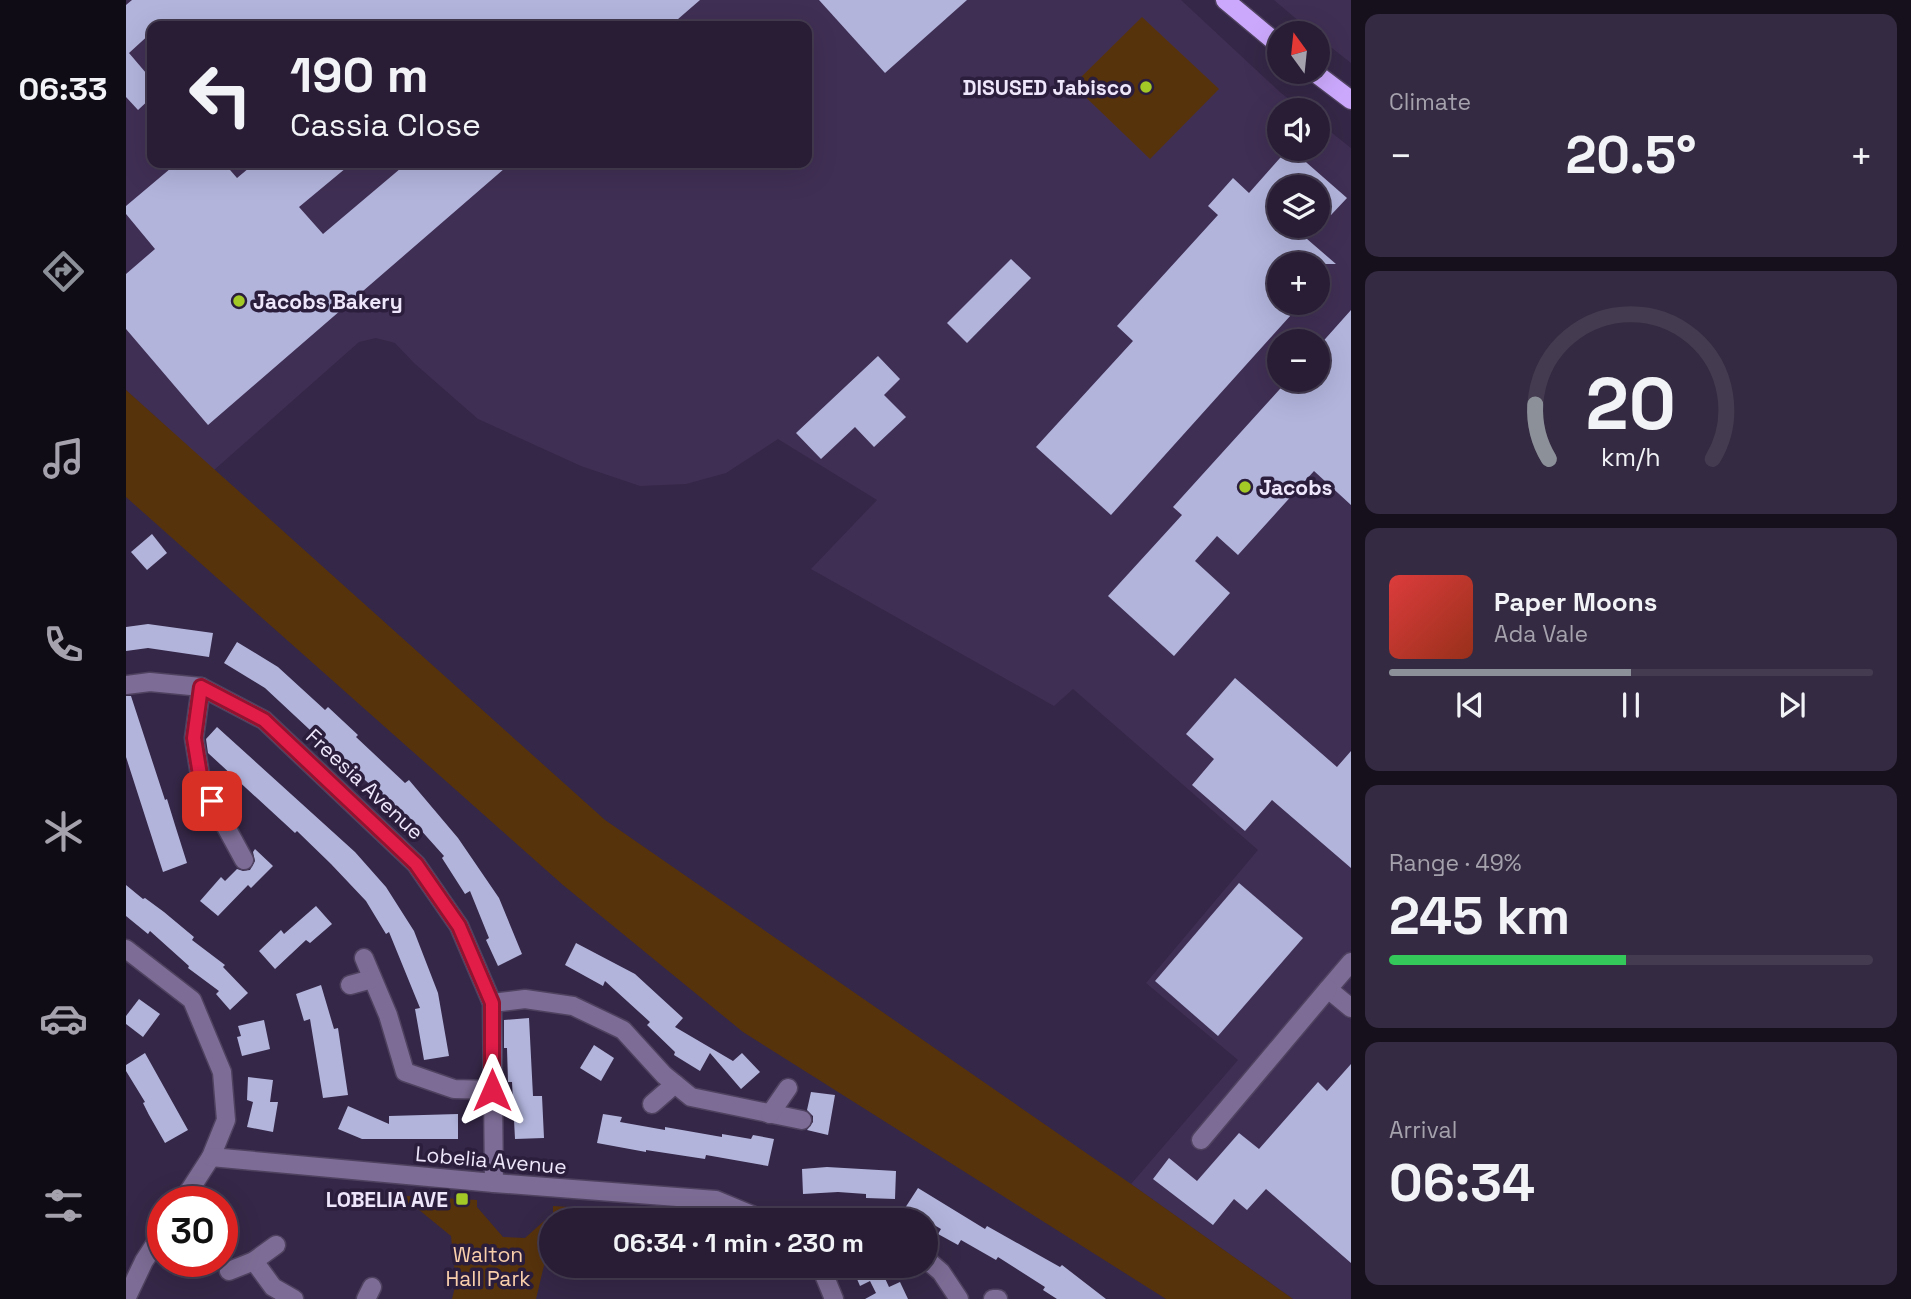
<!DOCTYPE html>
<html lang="en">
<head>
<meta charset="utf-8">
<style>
  :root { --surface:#281d35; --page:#342a41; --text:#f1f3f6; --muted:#a5a2ad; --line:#443b50; --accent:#8c9099 }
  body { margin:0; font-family:"Space Grotesk",sans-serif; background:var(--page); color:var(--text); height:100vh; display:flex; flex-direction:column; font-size:26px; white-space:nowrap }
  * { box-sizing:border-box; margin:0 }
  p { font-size:23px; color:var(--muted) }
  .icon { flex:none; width:38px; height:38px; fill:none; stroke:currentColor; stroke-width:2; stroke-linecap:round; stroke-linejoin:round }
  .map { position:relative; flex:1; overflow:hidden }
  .drawer { display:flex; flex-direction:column; gap:14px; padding:14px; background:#16101d; width:560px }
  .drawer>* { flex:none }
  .guide { position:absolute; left:21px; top:21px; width:665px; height:147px; border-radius:14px; box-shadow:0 7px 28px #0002,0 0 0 2px var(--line); background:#281d35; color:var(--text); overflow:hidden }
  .needle { width:46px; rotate:345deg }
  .buttons { position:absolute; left:1141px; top:21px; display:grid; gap:14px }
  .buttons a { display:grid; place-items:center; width:63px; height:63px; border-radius:50%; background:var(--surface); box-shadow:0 7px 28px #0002,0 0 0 2px var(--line); font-size:35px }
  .speed { position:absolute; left:21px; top:1186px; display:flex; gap:14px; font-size:35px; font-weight:700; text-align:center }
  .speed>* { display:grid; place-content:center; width:91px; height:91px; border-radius:50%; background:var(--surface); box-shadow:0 7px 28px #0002,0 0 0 2px var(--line); line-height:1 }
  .speed .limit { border:10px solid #d22; background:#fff; color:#111 }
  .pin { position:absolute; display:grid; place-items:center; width:60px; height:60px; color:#fff; margin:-30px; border-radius:14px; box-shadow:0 4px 10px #0006 }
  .me { position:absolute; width:77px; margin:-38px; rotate:0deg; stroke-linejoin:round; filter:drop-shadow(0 0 5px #0008) }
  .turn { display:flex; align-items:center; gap:24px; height:147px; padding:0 28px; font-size:32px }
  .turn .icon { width:91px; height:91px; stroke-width:2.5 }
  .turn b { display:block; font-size:49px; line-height:60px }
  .big { font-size:52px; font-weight:700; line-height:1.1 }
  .drawer .card { flex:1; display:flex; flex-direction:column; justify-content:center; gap:10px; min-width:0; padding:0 24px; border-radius:14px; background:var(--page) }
  .drawer .dial { align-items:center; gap:0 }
  .dial svg { height:182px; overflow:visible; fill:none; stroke:var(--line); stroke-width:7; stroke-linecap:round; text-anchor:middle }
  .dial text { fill:var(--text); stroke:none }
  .song { display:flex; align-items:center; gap:21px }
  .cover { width:84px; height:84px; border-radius:10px; background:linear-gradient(135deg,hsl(0 70% 55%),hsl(10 70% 35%)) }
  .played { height:7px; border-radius:4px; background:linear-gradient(90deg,var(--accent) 50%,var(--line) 50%) }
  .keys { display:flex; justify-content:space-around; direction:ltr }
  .heat { display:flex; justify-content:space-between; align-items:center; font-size:38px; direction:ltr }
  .charge { height:10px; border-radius:5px; background:linear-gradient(90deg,#34c759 49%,var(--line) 0) }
  .trip { position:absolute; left:413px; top:1208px; width:399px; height:70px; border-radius:35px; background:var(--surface); box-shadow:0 7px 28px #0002,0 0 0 2px var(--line); font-weight:700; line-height:70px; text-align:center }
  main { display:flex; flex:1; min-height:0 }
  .tab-bar { display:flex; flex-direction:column; width:126px; justify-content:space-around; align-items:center; background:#100c15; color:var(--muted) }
  .tab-bar .icon { width:49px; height:49px }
  .tab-bar .active { color:var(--accent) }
  .tab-bar b { font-size:32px; color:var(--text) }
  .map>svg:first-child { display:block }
</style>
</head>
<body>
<main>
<nav class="tab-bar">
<b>06:33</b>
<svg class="icon active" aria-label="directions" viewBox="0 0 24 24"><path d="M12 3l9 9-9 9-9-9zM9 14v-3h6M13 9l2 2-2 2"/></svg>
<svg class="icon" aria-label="music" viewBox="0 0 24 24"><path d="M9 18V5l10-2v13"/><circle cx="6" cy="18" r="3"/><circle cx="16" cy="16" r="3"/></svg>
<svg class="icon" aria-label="phone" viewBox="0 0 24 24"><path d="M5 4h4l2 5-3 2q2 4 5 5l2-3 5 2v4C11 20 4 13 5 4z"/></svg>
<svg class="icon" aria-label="climate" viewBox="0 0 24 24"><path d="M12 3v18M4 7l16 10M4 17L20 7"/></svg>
<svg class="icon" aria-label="car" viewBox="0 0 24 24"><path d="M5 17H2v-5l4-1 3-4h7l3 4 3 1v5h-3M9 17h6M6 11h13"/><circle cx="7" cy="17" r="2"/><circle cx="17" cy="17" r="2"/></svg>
<svg class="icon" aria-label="filters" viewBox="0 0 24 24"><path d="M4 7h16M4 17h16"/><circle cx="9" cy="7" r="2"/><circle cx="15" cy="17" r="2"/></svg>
</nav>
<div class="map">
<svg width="1225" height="1299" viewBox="0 0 1225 1299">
  <rect width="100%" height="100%" fill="#352747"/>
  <!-- built -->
  <g fill="#402f54" fill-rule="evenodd">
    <path d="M0 0H1055L1155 93 1177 110H1153V149H1192V122L1225 148V1299H1167L1005 1184 1112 1060 1020 983 1132 850 947 689 928 706 685 569 751 500 652 439 600 473 560 484 514 486 455 466 352 419 288 363 269 343 250 338 233 342 88 470 0 390ZM26 26H681V163H26ZM1153 187H1192V226H1153ZM1153 264H1192V303H1153ZM1153 341H1192V380H1153Z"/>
    <polygon points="1148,0 1225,0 1225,63 1192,37 1192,33 1187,33"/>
  </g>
  <!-- green -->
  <g fill="#57330c">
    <polygon points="1016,17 1093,89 1024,159 947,85"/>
    <polygon points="0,390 479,820 1005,1184 1167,1299 1040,1299 617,1032 437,885 0,497"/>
    <polygon points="265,1195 351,1200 351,1207 377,1237 399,1238 427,1213 427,1206 474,1209 462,1220 425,1220 425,1252 420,1257 410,1299 326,1299 330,1283 325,1236 292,1209"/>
  </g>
  <!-- building -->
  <g fill="#b2b4dc">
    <polygon points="6,0 574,0 544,26 46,26 40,20 32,26 26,26 26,32 3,53 26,80 26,97 12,110 0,97 0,5"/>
    <polygon points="693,0 841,0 759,73"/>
    <polygon points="1162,149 1165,149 1221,198 1205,215 1192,203 1192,187 1153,187 1153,226 1166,226 1210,264 1153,264 1153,304 1165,315 985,515 910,447 1007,341 991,326 1092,215 1082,206 1107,178 1123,193"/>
    <polygon points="51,163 98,163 111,178 129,163 226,163 173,207 197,234 281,163 385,163 82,425 0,329 0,274 29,249 0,214 0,206"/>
    <polygon points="885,259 905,278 841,343 821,323"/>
    <polygon points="1225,310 1225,505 1188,471 1112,555 1091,536 1069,561 1104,593 1048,656 982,596 1056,515 1047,507 1162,380 1192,380 1192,347"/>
    <polygon points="752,356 774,379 758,395 780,417 748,447 729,427 695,459 670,433"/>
    <polygon points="26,534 41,553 21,570 5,552"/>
    <polygon points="22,624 87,633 83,657 22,648 0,651 0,627"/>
    <polygon points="111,642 152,667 199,710 202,707 232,735 230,737 279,783 283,780 332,838 373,898 396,954 372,966 360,940 363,938 344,891 339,894 316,858 318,856 284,818 281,821 249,787 248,788 213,757 139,688 98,663"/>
    <polygon points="1109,678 1211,767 1225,751 1225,868 1146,800 1119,831 1066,785 1088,759 1060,734"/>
    <polygon points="0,696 5,696 39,800 41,799 49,825 61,863 37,872 0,757"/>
    <polygon points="91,727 229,852 260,887 288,931 312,993 323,1056 298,1060 289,1009 294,1008 263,932 260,934 240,901 205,864 171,831 169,833 82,753 80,739"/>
    <polygon points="129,849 147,866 125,888 122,885 92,916 74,901 95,877 99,881 111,869 117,871 124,870 129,861 127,852"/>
    <polygon points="1113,883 1177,938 1092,1036 1029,981"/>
    <polygon points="0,885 17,899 19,898 38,912 68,937 66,940 99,965 97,967 122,993 104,1010 90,994 93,991 62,968 63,966 24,931 22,934 0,916"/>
    <polygon points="190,906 206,924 184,943 180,940 149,969 133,951 155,930 158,934"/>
    <polygon points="450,943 509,974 557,1018 549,1027 607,1061 616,1053 634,1072 615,1089 584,1053 574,1071 548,1055 549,1052 521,1025 524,1022 479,981 477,986 439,965"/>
    <polygon points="195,985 208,1029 212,1028 222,1095 197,1098 184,1019 178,1021 170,994"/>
    <polygon points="13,999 34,1014 17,1037 0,1024 0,1016"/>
    <polygon points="403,1018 407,1096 416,1096 418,1138 389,1139 386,1082 382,1082 381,1048 378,1048 378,1020"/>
    <polygon points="138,1020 144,1049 116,1056 111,1037 115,1036 112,1026"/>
    <polygon points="468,1045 488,1058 475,1081 454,1068"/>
    <polygon points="19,1053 62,1130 39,1143 23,1115 17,1103 19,1102 0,1071 0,1065"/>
    <polygon points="1225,1064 1225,1263 1140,1189 1121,1210 1108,1199 1087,1225 1027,1179 1043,1158 1071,1181 1113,1133 1133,1149 1192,1082 1201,1091"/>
    <polygon points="122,1077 147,1080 144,1102 152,1102 147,1132 121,1127 127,1102 121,1100"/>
    <polygon points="685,1092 709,1095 702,1135 681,1130 687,1122 687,1116 681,1110"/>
    <polygon points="222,1106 263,1124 263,1116 332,1114 332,1139 236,1139 212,1129"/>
    <polygon points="477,1114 496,1117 494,1122 539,1130 539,1127 596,1137 596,1134 625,1139 627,1135 648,1139 642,1166 580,1155 579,1159 520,1150 520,1152 471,1143"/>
    <polygon points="701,1167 770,1171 769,1199 740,1198 740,1194 712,1192 677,1194 676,1169"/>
    <polygon points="792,1188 859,1229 861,1226 934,1267 936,1265 980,1299 931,1299 917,1290 919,1287 872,1257 870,1260 835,1240 832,1245 812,1234 815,1229 779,1208"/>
    <polygon points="725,1265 772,1265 757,1274 763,1287 774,1282 782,1299 739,1299 750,1293 744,1281 734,1286"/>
  </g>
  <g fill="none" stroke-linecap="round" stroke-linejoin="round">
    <!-- minor casing -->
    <g stroke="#4f4260" stroke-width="21">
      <g id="minor">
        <polyline points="0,685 24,682 75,687 138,720 290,864 333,926 366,1003 368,1183"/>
        <polyline points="75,687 68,738 75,781 118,860"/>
        <polyline points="0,949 66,1000 96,1072 100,1120 85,1157 56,1202"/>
        <polyline points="238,958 262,1015 279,1072 328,1089 366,1090"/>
        <polyline points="1225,962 1202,989 1225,1008"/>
        <polyline points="224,985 246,979"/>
        <polyline points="366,1003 399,999 447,1006 497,1030 538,1075 565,1097 676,1120"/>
        <polyline points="526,1104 549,1084"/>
        <polyline points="644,1114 662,1088"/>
        <polyline points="1075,1140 1202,989"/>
        <polyline points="85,1157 368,1183 590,1200 638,1220"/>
        <polyline points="800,1259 815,1272 833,1299"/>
        <polyline points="128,1261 147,1287 168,1299"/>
        <polyline points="694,1265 708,1299"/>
        <polyline points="103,1271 128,1261 150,1245"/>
        <polyline points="0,1299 18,1261 37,1232"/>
        <polyline points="240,1299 246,1287"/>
        <polyline points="867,1299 872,1299"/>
      </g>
    </g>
    <!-- major casing -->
    <g stroke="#4f4260" stroke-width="21">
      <g id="major">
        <polyline points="1099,0 1153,45"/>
        <polyline points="1188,72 1225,100"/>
      </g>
    </g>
    <!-- minor -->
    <use href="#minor" stroke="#7d6c95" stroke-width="18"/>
    <!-- major -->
    <use href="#major" stroke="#cba8fc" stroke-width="18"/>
  </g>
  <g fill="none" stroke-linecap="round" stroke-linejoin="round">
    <!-- route casing -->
    <g stroke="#92132f" stroke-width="18">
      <polyline id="route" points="86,801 75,781 68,738 75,687 138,720 290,864 333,926 366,1003 366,1090"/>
    </g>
    <!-- route -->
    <use href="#route" stroke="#e11d48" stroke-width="12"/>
  </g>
  <!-- markers -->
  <g fill="#a3c927" stroke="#2b1d3c" stroke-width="2.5">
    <circle cx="1020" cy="87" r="7"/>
    <circle cx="113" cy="301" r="7"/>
    <circle cx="1119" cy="487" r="7"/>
    <rect x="329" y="1192" width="14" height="14" rx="3.5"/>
  </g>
  <g text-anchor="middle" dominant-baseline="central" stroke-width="7" stroke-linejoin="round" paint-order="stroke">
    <!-- poi labels -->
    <g font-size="21" font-weight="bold" fill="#eee7fb" stroke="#2b1d3c" text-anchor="end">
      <text x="1006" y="87">DISUSED Jabisco</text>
      <text x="127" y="301" text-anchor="start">Jacobs Bakery</text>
      <text x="1133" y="487" text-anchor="start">Jacobs</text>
      <text x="322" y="1199">LOBELIA AVE</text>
    </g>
    <!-- street labels -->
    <g font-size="21" fill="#eee7fb" stroke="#2b1d3c">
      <text transform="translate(239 784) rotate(43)">Freesia Avenue</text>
      <text transform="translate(365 1160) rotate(5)">Lobelia Avenue</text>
    </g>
    <!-- park labels -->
    <g font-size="21" fill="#f9cfab" stroke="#2b1d3c">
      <text x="362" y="1254">Walton<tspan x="362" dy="24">Hall Park</tspan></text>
    </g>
  </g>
</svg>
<div class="buttons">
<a><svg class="needle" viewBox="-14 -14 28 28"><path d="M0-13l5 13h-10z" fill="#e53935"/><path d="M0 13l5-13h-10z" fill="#a5a2ad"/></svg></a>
<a><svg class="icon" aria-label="sound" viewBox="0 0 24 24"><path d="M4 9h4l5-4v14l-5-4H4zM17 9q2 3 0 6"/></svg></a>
<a><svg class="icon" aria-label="layers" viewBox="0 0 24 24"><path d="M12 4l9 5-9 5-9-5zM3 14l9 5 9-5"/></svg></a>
<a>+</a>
<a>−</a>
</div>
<div class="speed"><div class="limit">30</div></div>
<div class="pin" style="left:86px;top:801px;background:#d93025"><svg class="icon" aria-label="arrive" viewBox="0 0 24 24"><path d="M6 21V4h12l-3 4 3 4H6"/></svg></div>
<svg class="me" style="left:366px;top:1090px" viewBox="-20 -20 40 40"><path d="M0-17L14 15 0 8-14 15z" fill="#e11d48" stroke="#fff" stroke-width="4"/></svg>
<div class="trip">06:34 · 1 min · 230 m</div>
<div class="guide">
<div class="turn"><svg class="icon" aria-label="left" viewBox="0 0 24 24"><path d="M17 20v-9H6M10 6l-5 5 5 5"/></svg><div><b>190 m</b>Cassia Close</div></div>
</div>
</div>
<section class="drawer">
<div class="card"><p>Climate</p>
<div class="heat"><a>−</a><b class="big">20.5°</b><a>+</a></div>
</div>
<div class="card dial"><svg viewBox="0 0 100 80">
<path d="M14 69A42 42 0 1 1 86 69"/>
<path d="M14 69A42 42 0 0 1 8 45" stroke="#8c9099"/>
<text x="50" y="56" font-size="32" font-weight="700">20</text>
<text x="50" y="72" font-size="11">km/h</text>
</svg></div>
<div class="card">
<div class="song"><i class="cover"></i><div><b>Paper Moons</b><p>Ada Vale</p></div></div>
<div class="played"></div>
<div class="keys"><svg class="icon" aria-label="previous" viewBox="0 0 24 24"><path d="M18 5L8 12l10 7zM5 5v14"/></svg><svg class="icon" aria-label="pause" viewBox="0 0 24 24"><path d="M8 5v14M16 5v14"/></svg><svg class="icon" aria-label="next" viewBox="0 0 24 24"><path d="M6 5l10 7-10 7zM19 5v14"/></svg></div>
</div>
<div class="card"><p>Range · 49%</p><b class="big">245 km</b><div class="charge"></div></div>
<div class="card"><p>Arrival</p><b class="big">06:34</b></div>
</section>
</main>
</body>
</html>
